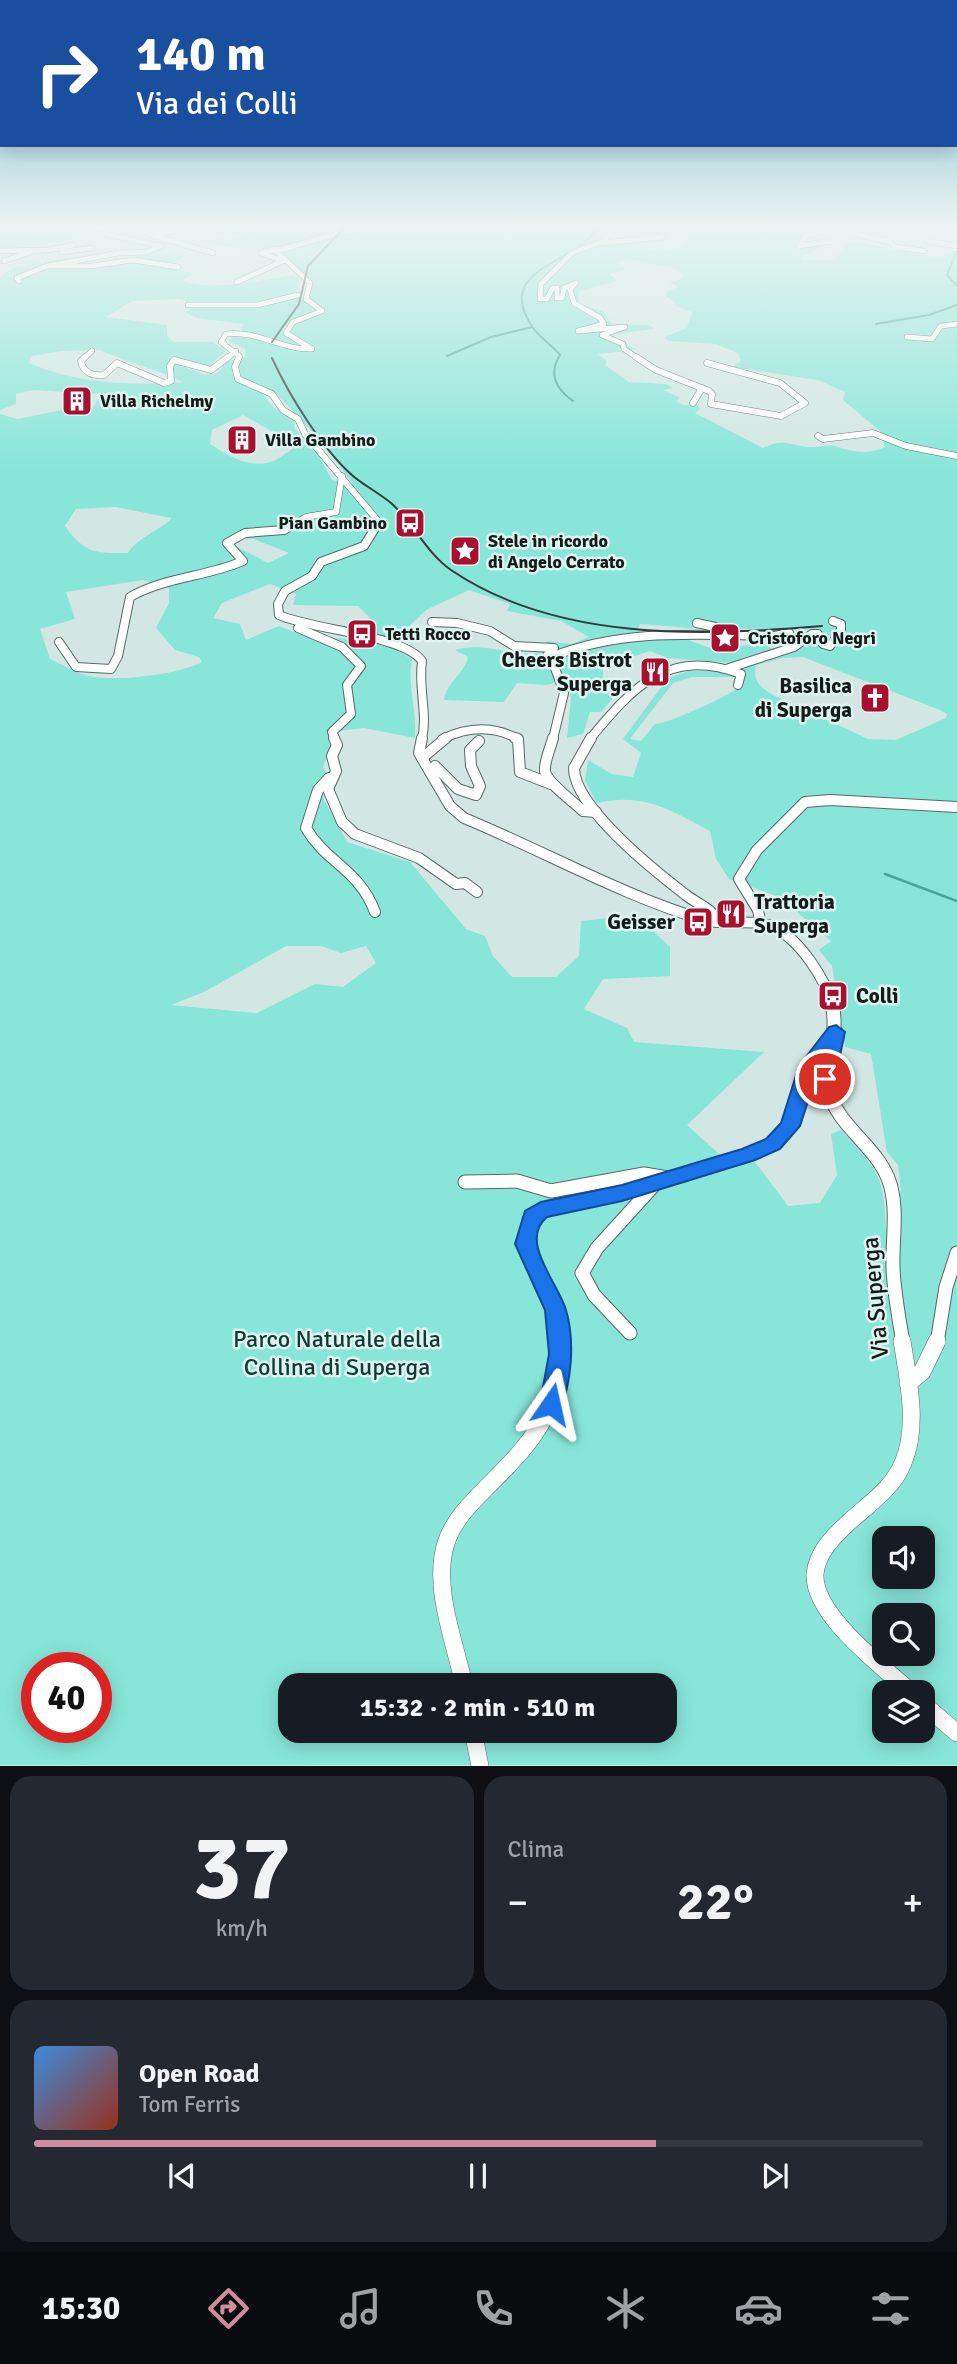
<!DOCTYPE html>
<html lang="it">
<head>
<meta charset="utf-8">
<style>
  :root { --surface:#171b24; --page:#242831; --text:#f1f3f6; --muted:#9ea1a6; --line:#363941; --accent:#d08d9d }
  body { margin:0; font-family:Signika,sans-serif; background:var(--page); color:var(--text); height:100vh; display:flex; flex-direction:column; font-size:26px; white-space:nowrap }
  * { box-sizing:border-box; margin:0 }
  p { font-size:23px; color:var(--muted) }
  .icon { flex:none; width:38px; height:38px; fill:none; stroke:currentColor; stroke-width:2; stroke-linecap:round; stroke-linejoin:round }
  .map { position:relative; height:1766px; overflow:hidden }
  .sheet { display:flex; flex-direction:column; gap:10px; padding:10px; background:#0d0f14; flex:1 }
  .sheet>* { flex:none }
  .top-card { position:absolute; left:0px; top:0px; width:957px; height:147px; box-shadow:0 4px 18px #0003; background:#1a4fa0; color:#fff; overflow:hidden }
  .buttons { position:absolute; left:872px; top:1526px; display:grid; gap:14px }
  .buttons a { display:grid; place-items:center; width:63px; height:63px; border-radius:14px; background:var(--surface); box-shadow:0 4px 18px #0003; font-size:35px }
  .speed { position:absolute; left:21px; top:1652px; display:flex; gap:14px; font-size:35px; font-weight:700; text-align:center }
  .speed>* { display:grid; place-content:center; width:91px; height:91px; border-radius:50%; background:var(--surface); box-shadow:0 4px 18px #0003; line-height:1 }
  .speed .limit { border:10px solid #d22; background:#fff; color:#111 }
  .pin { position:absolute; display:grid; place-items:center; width:60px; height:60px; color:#fff; margin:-30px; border:4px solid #fff; border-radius:50%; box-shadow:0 2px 7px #0007 }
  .me { position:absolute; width:77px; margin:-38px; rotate:11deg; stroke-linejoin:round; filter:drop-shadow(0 0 5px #0008) }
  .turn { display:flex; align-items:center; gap:24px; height:147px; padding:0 21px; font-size:32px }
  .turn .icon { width:91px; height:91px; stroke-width:2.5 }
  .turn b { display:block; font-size:49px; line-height:60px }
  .big { font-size:52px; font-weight:700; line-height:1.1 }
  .sheet .card { flex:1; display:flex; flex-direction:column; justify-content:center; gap:10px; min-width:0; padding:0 24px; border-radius:21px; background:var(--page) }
  .sheet .dial { align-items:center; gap:0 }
  .dial b { font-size:91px; line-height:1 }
  .song { display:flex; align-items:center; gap:21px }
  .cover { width:84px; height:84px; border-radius:10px; background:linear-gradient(135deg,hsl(210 70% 55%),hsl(10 70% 35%)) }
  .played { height:7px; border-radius:4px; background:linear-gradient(90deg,var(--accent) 70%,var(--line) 70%) }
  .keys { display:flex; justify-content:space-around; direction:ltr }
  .heat { display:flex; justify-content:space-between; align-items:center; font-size:38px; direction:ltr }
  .sheet .tiles { flex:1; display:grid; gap:10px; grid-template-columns:1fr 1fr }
  .card:last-child { grid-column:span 2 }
  .trip { position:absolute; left:278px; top:1673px; width:399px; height:70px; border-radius:21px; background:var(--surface); box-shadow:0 4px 18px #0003; font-weight:700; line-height:70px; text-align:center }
  .tabs { display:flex; height:112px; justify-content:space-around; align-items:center; background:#090b0e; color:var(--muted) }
  .tabs .icon { width:49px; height:49px }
  .tabs .on { color:var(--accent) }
  .tabs b { font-size:32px; color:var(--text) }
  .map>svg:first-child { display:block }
</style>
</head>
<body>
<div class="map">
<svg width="957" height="1766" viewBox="0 0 957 1766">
  <rect width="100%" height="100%" fill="#d2e7e3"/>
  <!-- green -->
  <g fill="#87e6d8" fill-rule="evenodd">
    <polygon points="14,224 73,224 82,235 72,240 0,249 0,229 13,228"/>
    <path d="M163 224H352L347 230 332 236 375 224H621L604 230 603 238 597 243 642 235 653 229 774 224 768 226 769 229C781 234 795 232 806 237L805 241 822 243 816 250 800 256 803 260H836L846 243 853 241 918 255 938 257 957 253V1765H0V414L18 419 61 410 89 415 101 394 33 390 16 394V404L0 410V277L13 268 71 257C97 281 107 263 136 261L141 255 184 256 167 268 193 273 182 281C220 292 256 280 294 275L299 279 296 295 317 309C306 318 288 316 282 332L287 337 289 326 327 311 310 301 312 283 277 247C246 250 229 248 199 240L240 239V236L230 233 190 237 188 235 217 232 202 225ZM672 234 681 235 689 242 673 250 629 248 655 236ZM626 259 672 268 684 274 683 279 669 282 678 287 666 292V297L673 300 677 307 692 312 687 328 664 337 668 341 715 344 738 353 741 361 732 367 818 380 845 392 843 400 881 432 885 447C868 455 853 452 838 447 830 444 818 447 810 447 791 447 786 437 763 448L695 413 700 409 697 405H683L676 401 680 398 663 390 673 388 666 384 629 382 605 365 607 361 598 354 636 350 615 338 613 334 655 329 649 325 612 324 603 311 579 304V291L618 281 609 274 626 269 616 263ZM180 299 198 305 185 312 196 318 244 324 238 336 232 335 229 341 245 349V357L227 361 217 373 205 375 185 367 209 366 226 351 213 342H174L167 336V325L106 317 132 301ZM100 350C127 363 156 368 183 382 132 386 77 384 29 363L31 356 62 351ZM273 391C300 417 332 453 353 484L332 480 318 454 295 429 294 421 273 407 263 394ZM243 415 298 446C289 450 282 457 274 461 252 470 228 456 210 444L212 430ZM116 507 171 518V519C157 532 138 537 128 553 95 553 85 554 65 526L76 509ZM236 538 254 539 289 553 268 563 233 545ZM143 580 169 588V603L156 628 175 650 199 657 202 662C177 675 112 683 85 675 73 672 62 664 50 659L40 629 75 619 66 592ZM270 584 296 594 293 605 358 606 373 621 374 631 356 640 302 635 279 626 246 640 240 624 213 618 222 603ZM469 590 510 604 507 611 561 621 589 637 572 644 547 641 540 653C510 657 486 641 455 650L468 657C464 675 447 681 444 700L504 702 517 683 546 685 567 680 571 699 567 738 583 734 590 712H601L620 690 603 682V667L650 651 668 658 733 663 771 649 767 644 710 648 691 641 679 632 637 630 640 624 691 628 821 630 826 643H816L808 634 799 637 796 644 724 671H689L668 678 623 739 641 753 633 777 612 774 588 760 585 781 597 803C643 792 671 810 710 831L716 859 729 879 779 897 831 941 819 950 832 966 845 1047 871 1054 887 1152 898 1165 901 1190 889 1229 886 1228C884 1173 877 1170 841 1130L831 1134 837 1175 820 1203 788 1206 752 1158 730 1164 687 1125 764 1052 634 1042 627 1028 584 1009 603 979 670 976V947L636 915 581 921 579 956 556 977H512L493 956 485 936 466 929 410 862 347 842 324 800 321 778 327 774 323 767 338 731 364 728 415 738C417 710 407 686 412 659L389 646 426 610ZM803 657 940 710 947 714 946 718 896 740 868 739 773 695C759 686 753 682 756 665L783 658ZM692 677H737L743 684C732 695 670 723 655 724L641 741 630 739 673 683ZM286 946H321L341 953 366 946 376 963 343 987 315 984 257 1013 171 1005 204 992ZM884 1538H922V1577H884ZM884 1615H922V1654H884ZM37 1668H96V1727H37ZM290 1685H665V1731H290ZM884 1692H922V1731H884Z"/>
  </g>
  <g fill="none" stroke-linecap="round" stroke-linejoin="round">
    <!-- stream-far1 -->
    <g stroke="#45a79a" stroke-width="2">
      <polyline points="957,251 947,275 957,286"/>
      <polyline points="876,324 929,315 957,305"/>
      <polyline points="447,356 491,337 532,327"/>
      <path d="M573 401C556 389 548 374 560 355 552 345 540 338 533 328 500 280 547 268 577 248 589 241 593 230 606 224"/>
    </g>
    <!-- stream -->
    <polyline stroke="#45a79a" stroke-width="2.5" points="885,874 957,901"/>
    <!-- minor-far5 casing -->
    <g stroke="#576965" stroke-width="6">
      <g id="minor-far5">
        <polyline points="94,224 89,228 115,230"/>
        <polyline points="153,224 191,228 151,235 213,253"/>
        <polyline points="632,224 612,230 604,241 572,253 541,284 540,299 547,299 552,289 557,288 557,298 562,298 564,288 576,283 570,289 574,303 600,318 604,324 578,331 625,327 602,335 623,344 624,349 639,359"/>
        <polyline points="873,226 902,231"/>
        <polyline points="911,226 927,227 931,224"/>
        <polyline points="790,227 793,224"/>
        <polyline points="831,228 890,242 895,247 924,251"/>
        <polyline points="116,233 140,224"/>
        <polyline points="106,234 161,246 147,252 119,253 47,266 91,266 133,260 178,267"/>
        <polyline points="949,234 957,227"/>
        <polyline points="928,241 957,246"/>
        <polyline points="602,243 663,237"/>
        <polyline points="799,246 806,236 836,227"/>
        <polyline points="799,246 832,241"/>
        <polyline points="0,251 49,250 73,245"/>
        <polyline points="62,252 92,248"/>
        <polyline points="4,261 33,251"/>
        <polyline points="19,281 17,278 47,266"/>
        <polyline points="237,282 283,261 261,253 277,249"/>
        <polyline points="188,305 257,305 298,295"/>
        <polyline points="907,337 932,339 941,326 957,324"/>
        <polyline points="83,359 92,351"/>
        <polyline points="226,359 236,351"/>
        <path d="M238 359 239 356 221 342 226 334C256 330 282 350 312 349L286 333 293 322 322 311 306 299 310 283 276 251 372 224"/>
      </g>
    </g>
    <!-- minor-far4 casing -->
    <g stroke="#576965" stroke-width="7">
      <g id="minor-far4">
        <path d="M85 357 81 361C83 373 93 376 104 375L117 363 164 383 171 381 170 366 174 360 211 370 228 357"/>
        <polyline points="239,357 235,367 238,379 272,394 283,410 298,419 305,434 379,522 376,527"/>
        <polyline points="636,357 656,370 709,391 712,394 711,404 781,416 805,403 780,383 707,363"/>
        <polyline points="693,403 702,388"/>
        <polyline points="818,436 823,439 873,433 906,446 957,456"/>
        <polyline points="289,527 306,517 336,512 342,476"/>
      </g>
    </g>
    <!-- minor-far3 casing -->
    <g stroke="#576965" stroke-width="10">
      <g id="minor-far3">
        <path d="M377 525 364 546 321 562 312 576 285 591 278 604 279 615C312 630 404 635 422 661 418 688 428 713 422 739"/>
        <polyline points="432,622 457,623 490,631 514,646 554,648 546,657"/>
        <polyline points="697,623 715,627"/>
        <polyline points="298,628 342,647 361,666 347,685 351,714 332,732 335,739"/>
        <path d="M59 642 76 667 111 669 118 656 130 597C165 577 206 577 243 561L227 543 245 533 284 530 292 525"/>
        <polyline points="726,669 794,647 812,634 818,634 823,644 830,646 841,630 841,624 833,621"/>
        <path d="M442 739C467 727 493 725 518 739"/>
        <path d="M553 739 564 693 551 657C623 628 699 635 775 636L789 633"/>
        <path d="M590 739C633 687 668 647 741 674L738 685"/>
      </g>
    </g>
    <!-- minor-far2 casing -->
    <g stroke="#576965" stroke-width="12">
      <g id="minor-far2">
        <polyline points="334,738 337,745 332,756 336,771 328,789 342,822 355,834 419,858 456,884 465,883 477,892"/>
        <path d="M422 738 419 753 450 806 464 818C544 851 621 895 704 920 725 926 753 918 773 927 800 939 825 979 833 1006"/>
        <polyline points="515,738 518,739 520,772 551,784"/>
        <path d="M553 738C551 747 544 761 545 771 546 782 574 802 583 811L596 812"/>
        <path d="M591 738 574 768C574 807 656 872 686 895 697 904 712 908 718 922"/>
        <polyline points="422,758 446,738"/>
        <polyline points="435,766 458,789 476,795 480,786 471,766 470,750 479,741"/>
        <path d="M329 778 318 790 306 828C326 863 359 869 375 912"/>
        <polyline points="761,925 758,910 739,879 757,850 805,802 830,800 957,807"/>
      </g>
    </g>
    <!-- minor-far1 casing -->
    <g stroke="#576965" stroke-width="15">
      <g id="minor-far1">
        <path d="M832 1005C840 1036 822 1061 828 1089 837 1126 874 1144 888 1178 899 1206 892 1238 893 1268 894 1293 899 1318 903 1343"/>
        <polyline points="465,1182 517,1181 551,1191 644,1174 668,1178"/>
        <polyline points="630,1333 594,1295 582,1273 597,1248 657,1182"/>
        <polyline points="560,1343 555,1310 528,1246 531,1221 541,1210 622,1193 748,1155 773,1144 790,1126 806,1071 836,1032"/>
        <polyline points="937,1343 946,1287 957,1253"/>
      </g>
    </g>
    <!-- minor casing -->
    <g stroke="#576965" stroke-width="18">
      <g id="minor">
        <path d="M902 1341C908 1379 919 1426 903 1463 893 1488 869 1504 849 1522 834 1536 817 1552 815 1574 813 1615 883 1667 911 1692"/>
        <polyline points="908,1383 922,1372 937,1341"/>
        <path d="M464 1685C455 1642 432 1587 446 1543 453 1521 470 1504 486 1488 535 1439 559 1414 559 1341"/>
        <polyline points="922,1703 957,1733"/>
        <polyline points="473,1731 480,1766"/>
      </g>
    </g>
    <!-- minor-far5 -->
    <use href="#minor-far5" stroke="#fff" stroke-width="5"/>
    <!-- minor-far4 -->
    <use href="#minor-far4" stroke="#fff" stroke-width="6"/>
    <!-- minor-far3 -->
    <use href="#minor-far3" stroke="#fff" stroke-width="8"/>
    <!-- minor-far2 -->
    <use href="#minor-far2" stroke="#fff" stroke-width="10"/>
    <!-- minor-far1 -->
    <use href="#minor-far1" stroke="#fff" stroke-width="13"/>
    <!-- minor -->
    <use href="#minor" stroke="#fff" stroke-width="17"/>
    <!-- tram -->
    <g stroke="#323b39" stroke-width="2">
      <polyline points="272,342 299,304 308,266 348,224"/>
      <path d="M272 358C289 395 322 449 353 476 365 486 379 493 391 503 414 523 426 553 451 570 557 642 701 636 822 626"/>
    </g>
  </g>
  <!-- sky -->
  <linearGradient id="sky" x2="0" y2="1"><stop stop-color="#67afc9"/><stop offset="0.48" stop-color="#ebf4f2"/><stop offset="1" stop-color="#ebf4f2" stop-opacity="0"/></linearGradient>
  <rect width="957" height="471" fill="url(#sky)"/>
  <!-- route -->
  <path fill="#1a73e8" stroke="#114b97" stroke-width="2" d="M836 1025 845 1032 835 1079 832 1084H819L816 1079 819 1067 800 1126 780 1149 755 1160 622 1201 547 1217C518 1241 559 1284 566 1310 575 1340 572 1383 559 1412L551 1415 543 1412 540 1404 549 1354 545 1310 515 1244 525 1211 541 1202 622 1185 742 1149 766 1139 781 1123 799 1066 829 1027Z"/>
  <!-- icons -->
  <defs>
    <g id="building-square" transform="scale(1.575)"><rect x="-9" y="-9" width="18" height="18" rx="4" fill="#a81030" stroke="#dff4f0"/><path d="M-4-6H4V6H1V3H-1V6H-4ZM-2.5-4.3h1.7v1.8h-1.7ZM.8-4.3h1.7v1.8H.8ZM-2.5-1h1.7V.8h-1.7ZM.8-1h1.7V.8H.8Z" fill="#fff"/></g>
    <g id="bus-square" transform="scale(1.575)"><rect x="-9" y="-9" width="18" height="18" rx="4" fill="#a81030" stroke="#dff4f0"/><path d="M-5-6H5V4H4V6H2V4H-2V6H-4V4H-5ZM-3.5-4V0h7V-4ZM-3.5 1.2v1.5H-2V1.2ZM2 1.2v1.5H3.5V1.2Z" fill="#fff"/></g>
    <g id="sight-square" transform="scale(1.575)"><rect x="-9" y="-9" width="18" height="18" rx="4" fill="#a81030" stroke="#dff4f0"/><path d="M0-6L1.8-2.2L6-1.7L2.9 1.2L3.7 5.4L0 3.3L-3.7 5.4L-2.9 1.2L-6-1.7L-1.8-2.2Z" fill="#fff"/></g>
    <g id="restaurant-square" transform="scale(1.575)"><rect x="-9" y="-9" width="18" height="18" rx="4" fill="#a81030" stroke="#dff4f0"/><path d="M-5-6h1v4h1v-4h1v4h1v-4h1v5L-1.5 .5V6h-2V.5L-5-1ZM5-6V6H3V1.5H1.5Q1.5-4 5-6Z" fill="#fff"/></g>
    <g id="church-square" transform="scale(1.575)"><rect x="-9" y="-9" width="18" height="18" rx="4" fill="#a81030" stroke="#dff4f0"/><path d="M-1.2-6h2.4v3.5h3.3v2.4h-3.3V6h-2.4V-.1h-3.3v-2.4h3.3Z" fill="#fff"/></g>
  </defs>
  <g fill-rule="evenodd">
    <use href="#building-square" x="77" y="401"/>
    <use href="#building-square" x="242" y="440"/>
    <use href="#bus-square" x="410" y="523"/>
    <use href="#sight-square" x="465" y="551"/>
    <use href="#bus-square" x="362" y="634"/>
    <use href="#sight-square" x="725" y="638"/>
    <use href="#restaurant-square" x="655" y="672"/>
    <use href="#church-square" x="875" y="698"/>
    <use href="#restaurant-square" x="731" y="914"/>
    <use href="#bus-square" x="698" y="922"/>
    <use href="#bus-square" x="833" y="996"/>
  </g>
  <g text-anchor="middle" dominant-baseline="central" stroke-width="5" stroke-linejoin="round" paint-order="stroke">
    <!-- far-poi labels -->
    <g font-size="18" font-weight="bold" fill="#141b1a" stroke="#dff4f0" text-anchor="start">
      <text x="100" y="401">Villa Richelmy</text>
      <text x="265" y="440">Villa Gambino</text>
      <text x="387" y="523" text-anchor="end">Pian Gambino</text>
      <text x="488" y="541">Stele in ricordo<tspan x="488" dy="21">di Angelo Cerrato</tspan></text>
      <text x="385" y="634">Tetti Rocco</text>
      <text x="748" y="638">Cristoforo Negri</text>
    </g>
    <!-- poi labels -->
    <g font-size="21" font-weight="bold" fill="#141b1a" stroke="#dff4f0" text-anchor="end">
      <text x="632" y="660">Cheers Bistrot<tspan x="632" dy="24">Superga</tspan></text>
      <text x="852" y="686">Basilica<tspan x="852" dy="24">di Superga</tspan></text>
      <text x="754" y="902" text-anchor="start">Trattoria<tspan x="754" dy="24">Superga</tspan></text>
      <text x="675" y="922">Geisser</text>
      <text x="856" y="996" text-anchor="start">Colli</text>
    </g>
    <!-- near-street labels -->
    <g font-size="24" fill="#141b1a" stroke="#dff4f0">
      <text transform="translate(875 1298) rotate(-95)">Via Superga</text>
    </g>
    <!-- near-park labels -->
    <g font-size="24" fill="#0f3c36" stroke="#dff4f0">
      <text x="337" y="1339">Parco Naturale della<tspan x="337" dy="28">Collina di Superga</tspan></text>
    </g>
  </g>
</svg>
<div class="buttons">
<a><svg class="icon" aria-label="sound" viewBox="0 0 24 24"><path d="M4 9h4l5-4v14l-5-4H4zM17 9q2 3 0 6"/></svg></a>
<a><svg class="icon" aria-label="search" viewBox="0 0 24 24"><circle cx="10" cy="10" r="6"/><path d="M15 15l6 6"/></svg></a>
<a><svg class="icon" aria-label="layers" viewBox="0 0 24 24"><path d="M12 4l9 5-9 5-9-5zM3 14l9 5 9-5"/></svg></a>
</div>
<div class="speed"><div class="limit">40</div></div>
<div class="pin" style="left:825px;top:1079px;background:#d93025"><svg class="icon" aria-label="arrive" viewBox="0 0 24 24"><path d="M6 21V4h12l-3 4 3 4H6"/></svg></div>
<svg class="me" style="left:551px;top:1404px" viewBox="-20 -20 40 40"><path d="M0-17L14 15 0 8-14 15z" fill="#1a73e8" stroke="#fff" stroke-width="4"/></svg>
<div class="trip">15:32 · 2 min · 510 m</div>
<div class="top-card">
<div class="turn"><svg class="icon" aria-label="right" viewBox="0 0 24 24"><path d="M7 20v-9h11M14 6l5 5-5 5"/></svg><div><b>140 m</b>Via dei Colli</div></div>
</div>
</div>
<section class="sheet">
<div class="tiles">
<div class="card dial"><b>37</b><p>km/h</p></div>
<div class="card"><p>Clima</p>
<div class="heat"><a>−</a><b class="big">22°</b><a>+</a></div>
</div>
<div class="card">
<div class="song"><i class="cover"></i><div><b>Open Road</b><p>Tom Ferris</p></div></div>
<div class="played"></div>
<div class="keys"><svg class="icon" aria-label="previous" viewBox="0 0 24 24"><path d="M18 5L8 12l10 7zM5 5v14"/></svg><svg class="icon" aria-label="pause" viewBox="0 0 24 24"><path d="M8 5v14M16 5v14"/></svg><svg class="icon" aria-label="next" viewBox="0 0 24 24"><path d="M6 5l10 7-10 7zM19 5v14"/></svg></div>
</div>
</div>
</section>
<nav class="tabs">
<b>15:30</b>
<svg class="icon on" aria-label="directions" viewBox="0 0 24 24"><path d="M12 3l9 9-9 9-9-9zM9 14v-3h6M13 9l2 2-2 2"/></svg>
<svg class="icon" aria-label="music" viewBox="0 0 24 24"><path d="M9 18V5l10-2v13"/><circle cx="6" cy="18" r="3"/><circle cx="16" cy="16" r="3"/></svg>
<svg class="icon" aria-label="phone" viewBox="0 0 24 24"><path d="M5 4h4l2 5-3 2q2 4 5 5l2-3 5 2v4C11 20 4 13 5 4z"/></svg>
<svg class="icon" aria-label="climate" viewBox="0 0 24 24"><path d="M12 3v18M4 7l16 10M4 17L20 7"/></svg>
<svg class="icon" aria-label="car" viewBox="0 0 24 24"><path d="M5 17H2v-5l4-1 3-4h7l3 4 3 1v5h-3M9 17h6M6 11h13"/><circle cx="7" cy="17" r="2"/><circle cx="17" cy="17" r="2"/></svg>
<svg class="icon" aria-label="filters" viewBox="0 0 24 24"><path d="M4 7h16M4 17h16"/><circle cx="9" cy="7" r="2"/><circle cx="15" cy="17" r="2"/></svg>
</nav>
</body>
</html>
